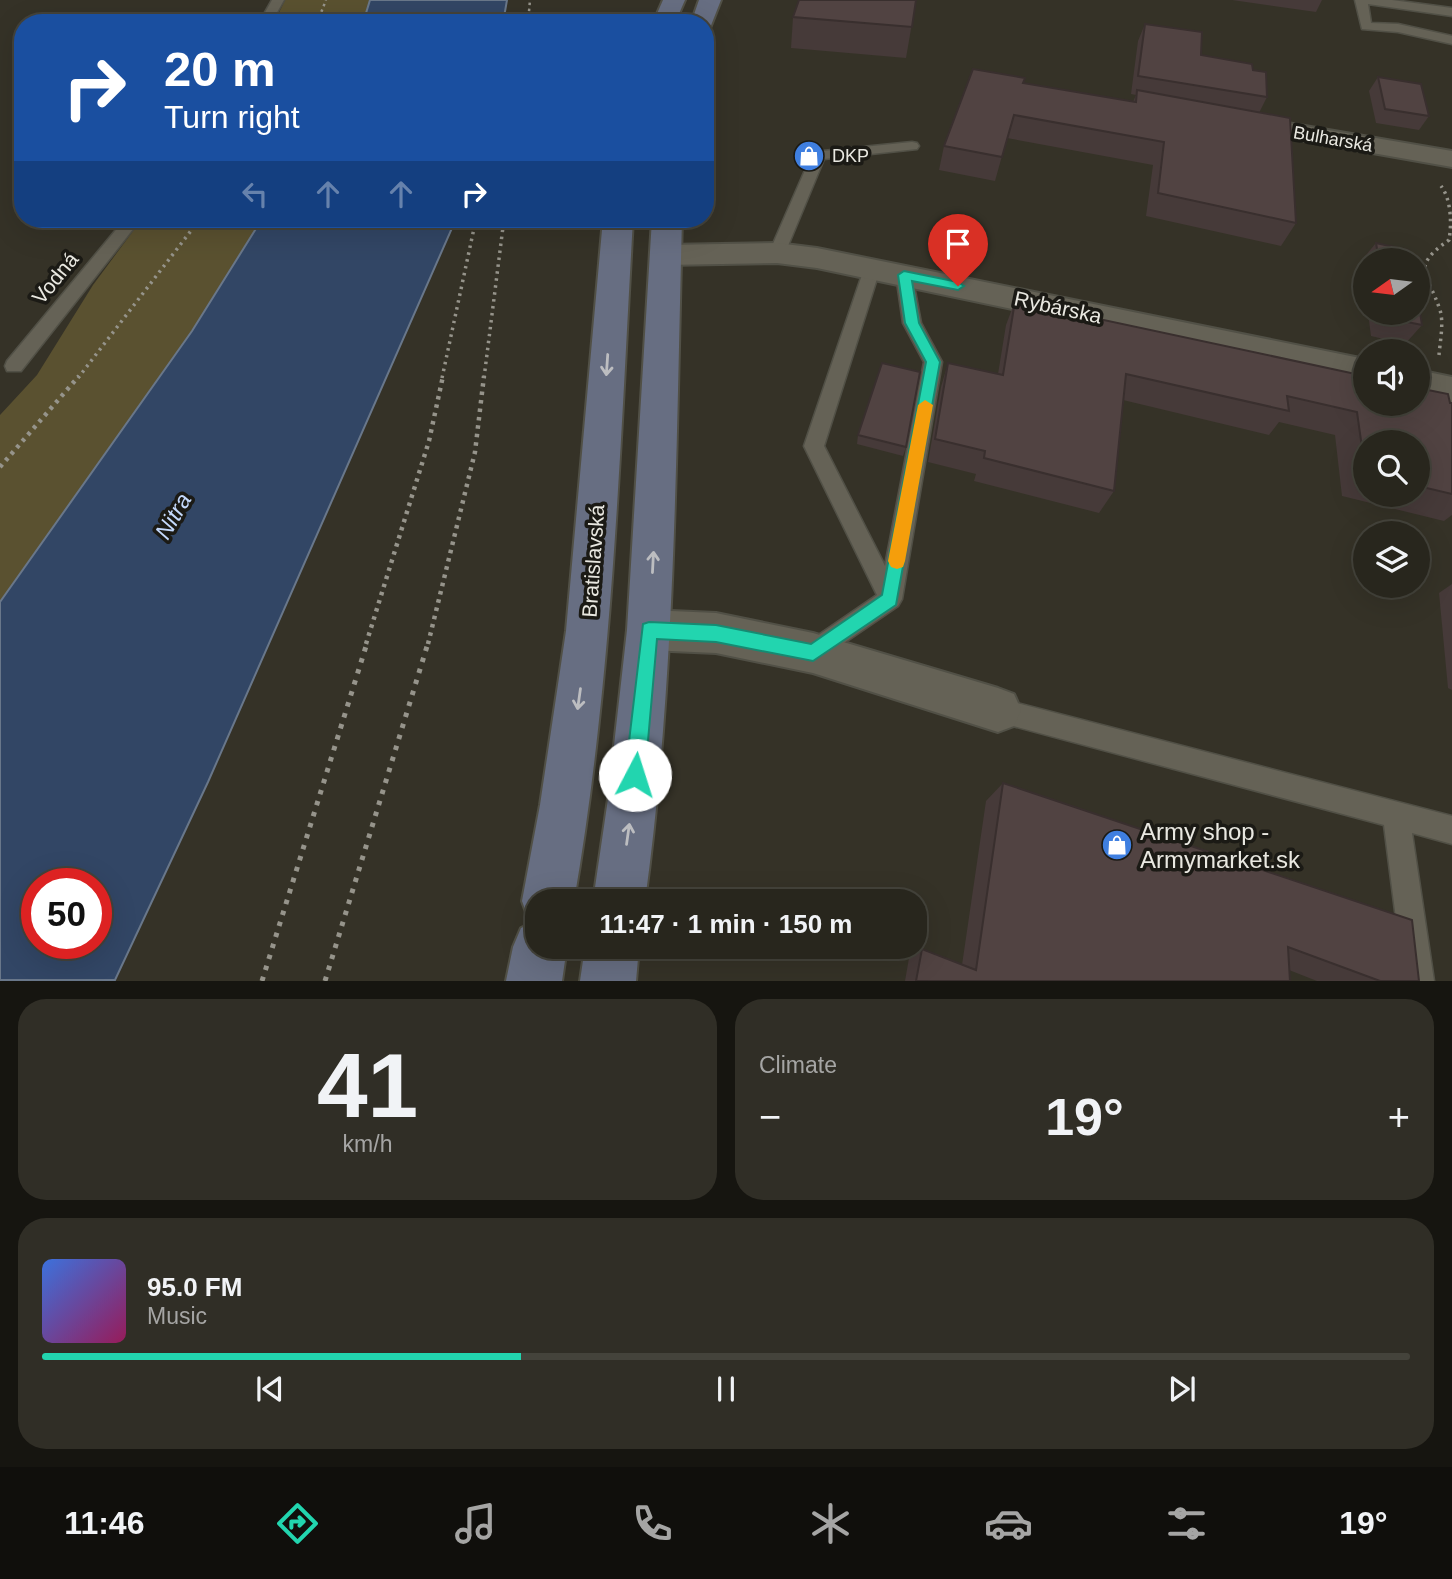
<!DOCTYPE html>
<html lang="en">
<head>
<meta charset="utf-8">
<style>
  :root { --surface:#28261d; --page:#302e26; --text:#f1f3f6; --muted:#a5a5a4; --line:#44433b; --accent:#22d5af }
  body { margin:0; font-family:Arial,sans-serif; background:var(--page); color:var(--text); height:100vh; display:flex; flex-direction:column; font-size:26px; white-space:nowrap }
  * { box-sizing:border-box; margin:0 }
  p { font-size:23px; color:var(--muted) }
  .icon { flex:none; width:38px; height:38px; fill:none; stroke:currentColor; stroke-width:2; stroke-linecap:round; stroke-linejoin:round }
  .map { position:relative; height:981px; overflow:hidden }
  .drawer { display:flex; flex-direction:column; gap:18px; padding:18px; background:#161510; flex:1 }
  .drawer>* { flex:none }
  .hud { position:absolute; left:14px; top:14px; width:700px; height:214px; border-radius:28px; box-shadow:0 7px 28px #0002,0 0 0 2px var(--line); background:#1a4fa0; color:#fff; overflow:hidden }
  .needle { width:46px; rotate:256deg }
  .tools { position:absolute; left:1353px; top:248px; display:grid; gap:14px }
  .tools a { display:grid; place-items:center; width:77px; height:77px; border-radius:50%; background:var(--surface); box-shadow:0 7px 28px #0002,0 0 0 2px var(--line); font-size:35px }
  .speed { position:absolute; left:21px; top:868px; display:flex; gap:14px; font-size:35px; font-weight:700; text-align:center }
  .speed>* { display:grid; place-content:center; width:91px; height:91px; border-radius:50%; background:var(--surface); box-shadow:0 7px 28px #0002,0 0 0 2px var(--line); line-height:1 }
  .speed .limit { border:10px solid #d22; background:#fff; color:#111 }
  .pin { position:absolute; display:grid; place-items:center; width:60px; height:60px; color:#fff; margin:-72px -30px; border-radius:50% 50% 50% 0; rotate:-45deg; box-shadow:0 0 7px #0007 }
  .pin .icon { rotate:45deg }
  .me { position:absolute; width:77px; margin:-38px; rotate:5deg; stroke-linejoin:round; filter:drop-shadow(0 0 5px #0008) }
  .turn { display:flex; align-items:center; gap:24px; height:147px; padding:0 35px; font-size:32px }
  .turn .icon { width:91px; height:91px; stroke-width:2.5 }
  .turn b { display:block; font-size:49px; line-height:60px }
  .lanes { display:flex; align-items:center; height:66px; padding:0 35px; background:#0003; justify-content:center; gap:35px; direction:ltr }
  .lanes .off { opacity:.35 }
  .big { font-size:52px; font-weight:800; line-height:1.1 }
  .drawer .widget { flex:1; display:flex; flex-direction:column; justify-content:center; gap:10px; min-width:0; padding:0 24px; border-radius:28px; background:var(--page) }
  .drawer .dial { align-items:center; gap:0 }
  .dial b { font-size:91px; line-height:1 }
  .song { display:flex; align-items:center; gap:21px }
  .cover { width:84px; height:84px; border-radius:10px; background:linear-gradient(135deg,hsl(220 70% 55%),hsl(330 70% 35%)) }
  .played { height:7px; border-radius:4px; background:linear-gradient(90deg,var(--accent) 35%,var(--line) 35%) }
  .keys { display:flex; justify-content:space-around; direction:ltr }
  .heat { display:flex; justify-content:space-between; align-items:center; font-size:38px; direction:ltr }
  .drawer .tiles { flex:1; display:grid; gap:18px; grid-template-columns:1fr 1fr }
  .widget:last-child { grid-column:span 2 }
  .trip { position:absolute; left:525px; top:889px; width:402px; height:70px; border-radius:28px; background:var(--surface); box-shadow:0 7px 28px #0002,0 0 0 2px var(--line); font-weight:800; line-height:70px; text-align:center }
  .menu { display:flex; height:112px; justify-content:space-around; align-items:center; background:#100f0c; color:var(--muted) }
  .menu .icon { width:49px; height:49px }
  .menu .selected { color:var(--accent) }
  .menu b { font-size:32px; color:var(--text) }
  .map>svg:first-child { display:block }
</style>
</head>
<body>
<div class="map">
<svg width="1452" height="981" viewBox="0 0 1452 981">
  <rect width="100%" height="100%" fill="#353227"/>
  <!-- green -->
  <g fill="#5a5130">
    <polygon points="285,0 370,0 363,23 274,23"/>
    <polygon points="142,219 262,219 192,331 0,602 0,415 37,375 93,285"/>
  </g>
  <!-- water -->
  <g fill="#324665" stroke="#69778a" stroke-width="2" fill-rule="evenodd">
    <polygon points="370,0 507,0 503,23 363,23"/>
    <path d="M262 219H456L208 782 115 980H0V602L192 331ZM37 884H96V943H37Z"/>
  </g>
  <g fill="none" stroke-linecap="round" stroke-linejoin="round">
    <!-- service casing -->
    <g stroke="#515046" stroke-width="3">
      <g id="service">
        <polygon points="272,0 284,0 271,23 259,23"/>
        <polygon points="1355,0 1392,0 1452,8 1452,16 1368,4 1371,23 1398,24 1452,36 1452,44 1398,32 1362,29"/>
        <polygon points="912,142 917,143 919,146 917,149 824,159 785,253 783,257 771,257 769,253 813,152"/>
        <polygon points="125,219 141,219 21,371 7,371 5,366 7,361"/>
        <polygon points="872,264 880,269 824,446 885,566 924,362 903,323 896,275 898,271 904,269 912,275 921,323 942,362 902,599 898,606 813,664 804,661 801,653 804,645 877,595 804,446 864,269"/>
        <polygon points="998,698 1452,816 1452,844 1412,833 1434,981 1404,981 1384,825 998,722 989,719 985,710 989,701"/>
      </g>
    </g>
    <!-- minor casing -->
    <g stroke="#515046" stroke-width="4">
      <g id="minor">
        <polygon points="1240,115 1452,151 1452,167 1231,128 1227,123 1231,118"/>
        <polygon points="777,243 817,248 1365,359 1365,383 817,268 777,263 665,265 654,262 650,255 654,248 665,245"/>
        <polygon points="1418,370 1452,377 1452,403 1418,396"/>
        <polygon points="649,610 716,613 813,633 998,688 1014,694 1021,710 1014,726 998,732 813,673 716,653 649,650 634,644 627,630 634,616"/>
      </g>
    </g>
    <!-- secondary casing -->
    <g stroke="#515046" stroke-width="4">
      <g id="secondary">
        <polygon points="663,0 685,0 675,23 653,23"/>
        <polygon points="699,0 721,0 710,28 705,29 705,23 691,23"/>
        <path d="M603 219H633C620 447 613 676 574 901H537V947H567L562 981H506L513 947 521 928 535 922 529 920 522 901 540 805 566 631Z"/>
        <path d="M652 219H682C676 447 676 675 645 901H593L608 799 627 630Z"/>
        <polygon points="585,947 639,947 636,981 580,981"/>
      </g>
    </g>
    <!-- path-far3 -->
    <g stroke="#96948b" stroke-width="2.5" stroke-dasharray="2.5 3.5" stroke-linecap="butt">
      <polyline points="317,23 326,0"/>
      <polyline points="528,23 530,0"/>
    </g>
    <!-- path-far2 -->
    <g stroke="#96948b" stroke-width="3.5" stroke-dasharray="2.5 4.5" stroke-linecap="butt">
      <path d="M1439 355C1440 342 1444 323 1440 310 1428 273 1409 268 1449 240 1452 223 1451 199 1441 186"/>
      <polyline points="78,378 200,219"/>
      <polyline points="442,378 476,219"/>
      <polyline points="484,378 504,219"/>
    </g>
    <!-- path-far1 -->
    <g stroke="#96948b" stroke-width="4.5" stroke-dasharray="3.5 5" stroke-linecap="butt">
      <polyline points="0,467 79,376"/>
      <polyline points="366,644 429,441 443,376"/>
      <polyline points="428,644 475,452 484,376"/>
    </g>
    <!-- path -->
    <g stroke="#96948b" stroke-width="5" stroke-dasharray="4.5 7" stroke-linecap="butt">
      <polyline points="262,981 367,643"/>
      <polyline points="325,981 428,643"/>
    </g>
    <!-- service -->
    <use href="#service" fill="#656256" fill-rule="evenodd"/>
    <!-- minor -->
    <use href="#minor" fill="#656256" fill-rule="evenodd"/>
    <!-- secondary -->
    <use href="#secondary" fill="#676e82" fill-rule="evenodd"/>
  </g>
  <!-- wall -->
  <g fill="#463a39" fill-rule="evenodd">
    <polygon points="916,0 906,58 791,48 793,17"/>
    <polygon points="1232,0 1322,0 1316,12"/>
    <polygon points="1145,24 1201,55 1253,70 1267,97 1259,113 1296,223 1281,246 1146,216 1153,165 1007,138 995,181 939,170 944,146 1023,83 1133,102 1136,95 1131,94 1138,41"/>
    <polygon points="1378,77 1429,116 1419,130 1376,123 1369,91"/>
    <polygon points="1376,243 1410,261 1365,261 1365,288 1361,261"/>
    <path d="M1015 301 1452 403V515L1444 521 1342 496 1335 435 1279 422 1269 435 1123 400 1114 491 1099 513 974 481 976 474 928 462 941 387 948 363 998 374 1006 325ZM1365 443H1418V495H1365Z"/>
    <polygon points="1368,313 1418,313 1422,325 1405,344 1371,336"/>
    <polygon points="858,435 906,447 903,456 857,444"/>
    <polygon points="1452,584 1452,690 1448,688 1439,593"/>
    <polygon points="1003,783 1419,981 1317,981 1289,970 1290,981 905,981 909,958 922,949 962,965 986,801"/>
  </g>
  <!-- building -->
  <g fill="#514342" stroke="#392f2e" stroke-width="2">
    <polygon points="799,0 916,0 912,27 793,17"/>
    <polygon points="1145,24 1202,32 1201,55 1252,64 1253,70 1266,72 1267,97 1138,76"/>
    <polygon points="973,69 1025,78 1023,83 1136,102 1137,90 1290,118 1296,223 1158,193 1164,142 1014,115 1002,157 944,146"/>
    <polygon points="1378,77 1421,84 1429,116 1385,109"/>
    <polygon points="1376,243 1408,250 1410,261 1379,261"/>
    <polygon points="1418,299 1422,325 1387,318 1387,313 1418,313"/>
    <polygon points="1015,301 1365,376 1365,404 1418,404 1418,388 1448,394 1450,403 1452,403 1452,494 1418,486 1418,443 1365,443 1365,469 1357,412 1287,396 1289,411 1126,374 1114,491 984,458 985,451 935,439 948,363 1003,375"/>
    <polygon points="882,363 920,372 906,447 858,435"/>
    <polygon points="1003,783 1412,920 1419,981 1380,981 1288,947 1290,981 916,981 922,949 976,970"/>
  </g>
  <!-- one-way arrows -->
  <defs><path id="oneway-shaft" d="M-6 0H5M1.5-3L5.5 0L1.5 3" fill="none" stroke-width="1.6" stroke-linecap="round" stroke-linejoin="round" transform="scale(1.75)"/></defs>
  <g stroke="#bcbdc0">
    <use href="#oneway-shaft" transform="translate(607 365) rotate(94)"/>
    <use href="#oneway-shaft" transform="translate(653 562) rotate(-87)"/>
    <use href="#oneway-shaft" transform="translate(579 699) rotate(98)"/>
    <use href="#oneway-shaft" transform="translate(628 834) rotate(-82)"/>
  </g>
  <!-- route -->
  <polygon fill="#22d5af" stroke="#168a72" stroke-width="2" points="904,271 958,282 964,286 958,290 912,281 919,323 940,362 896,605 813,661 716,642 657,639 645,775 642,782 635,785 628,782 625,775 643,624 649,622 716,625 811,644 882,595 926,362 905,323 898,275"/>
  <!-- slow -->
  <polygon fill="#f59e0b" points="925,400 933,405 905,561 903,567 897,569 891,567 888,561 918,405"/>
  <!-- icons -->
  <defs>
    <g id="shop-disc" transform="scale(1.575)"><circle r="9.5" fill="#3f7fe0" stroke="#1b1a15"/><path d="M-5-2.5h2.3a2.7 3.5 0 0 1 5.4 0H5L5.5 6h-11ZM-1.5-2.5h3a1.5 2.3 0 0 0-3 0Z" fill="#fff"/></g>
  </defs>
  <g fill-rule="evenodd">
    <use href="#shop-disc" x="809" y="156"/>
    <use href="#shop-disc" x="1117" y="845"/>
  </g>
  <g text-anchor="middle" dominant-baseline="central" stroke-width="7" stroke-linejoin="round" paint-order="stroke">
    <!-- far-street labels -->
    <g font-size="18" fill="#e9e8e1" stroke="#1b1a15">
      <text transform="translate(1333 139) rotate(10)">Bulharská</text>
    </g>
    <!-- far-poi labels -->
    <g font-size="18" fill="#e9e8e1" stroke="#1b1a15" text-anchor="start">
      <text x="832" y="156">DKP</text>
    </g>
    <!-- street labels -->
    <g font-size="21" fill="#e9e8e1" stroke="#1b1a15">
      <text transform="translate(55 278) rotate(-51)">Vodná</text>
      <text transform="translate(1058 307) rotate(12)">Rybárska</text>
      <text transform="translate(593 561) rotate(-86)">Bratislavská</text>
    </g>
    <!-- water labels -->
    <g font-size="23" font-style="italic" fill="#c4d9fc" stroke="#1b1a15">
      <text transform="translate(173 516) rotate(-60)">Nitra</text>
    </g>
    <!-- near-poi labels -->
    <g font-size="24" fill="#e9e8e1" stroke="#1b1a15" text-anchor="start">
      <text x="1140" y="831">Army shop -<tspan x="1140" dy="28">Armymarket.sk</tspan></text>
    </g>
  </g>
</svg>
<div class="tools">
<a><svg class="needle" viewBox="-14 -14 28 28"><path d="M0-13l5 13h-10z" fill="#e53935"/><path d="M0 13l5-13h-10z" fill="#a5a5a4"/></svg></a>
<a><svg class="icon" aria-label="sound" viewBox="0 0 24 24"><path d="M4 9h4l5-4v14l-5-4H4zM17 9q2 3 0 6"/></svg></a>
<a><svg class="icon" aria-label="search" viewBox="0 0 24 24"><circle cx="10" cy="10" r="6"/><path d="M15 15l6 6"/></svg></a>
<a><svg class="icon" aria-label="layers" viewBox="0 0 24 24"><path d="M12 4l9 5-9 5-9-5zM3 14l9 5 9-5"/></svg></a>
</div>
<div class="speed"><div class="limit">50</div></div>
<div class="pin" style="left:958px;top:286px;background:#d93025"><svg class="icon" aria-label="arrive" viewBox="0 0 24 24"><path d="M6 21V4h12l-3 4 3 4H6"/></svg></div>
<svg class="me" style="left:635px;top:775px" viewBox="-20 -20 40 40"><circle r="19" fill="#fff"/><path d="M0-13L10 11 0 6-10 11z" fill="#22d5af"/></svg>
<div class="trip">11:47 · 1 min · 150 m</div>
<div class="hud">
<div class="turn"><svg class="icon" aria-label="right" viewBox="0 0 24 24"><path d="M7 20v-9h11M14 6l5 5-5 5"/></svg><div><b>20 m</b>Turn right</div></div>
<div class="lanes"><svg class="icon off" aria-label="left" viewBox="0 0 24 24"><path d="M17 20v-9H6M10 6l-5 5 5 5"/></svg><svg class="icon off" aria-label="ahead" viewBox="0 0 24 24"><path d="M12 20V5M6 11l6-6 6 6"/></svg><svg class="icon off" aria-label="ahead" viewBox="0 0 24 24"><path d="M12 20V5M6 11l6-6 6 6"/></svg><svg class="icon" aria-label="right" viewBox="0 0 24 24"><path d="M7 20v-9h11M14 6l5 5-5 5"/></svg></div>
</div>
</div>
<section class="drawer">
<div class="tiles">
<div class="widget dial"><b>41</b><p>km/h</p></div>
<div class="widget"><p>Climate</p>
<div class="heat"><a>−</a><b class="big">19°</b><a>+</a></div>
</div>
<div class="widget">
<div class="song"><i class="cover"></i><div><b>95.0 FM</b><p>Music</p></div></div>
<div class="played"></div>
<div class="keys"><svg class="icon" aria-label="previous" viewBox="0 0 24 24"><path d="M18 5L8 12l10 7zM5 5v14"/></svg><svg class="icon" aria-label="pause" viewBox="0 0 24 24"><path d="M8 5v14M16 5v14"/></svg><svg class="icon" aria-label="next" viewBox="0 0 24 24"><path d="M6 5l10 7-10 7zM19 5v14"/></svg></div>
</div>
</div>
</section>
<nav class="menu">
<b>11:46</b>
<svg class="icon selected" aria-label="directions" viewBox="0 0 24 24"><path d="M12 3l9 9-9 9-9-9zM9 14v-3h6M13 9l2 2-2 2"/></svg>
<svg class="icon" aria-label="music" viewBox="0 0 24 24"><path d="M9 18V5l10-2v13"/><circle cx="6" cy="18" r="3"/><circle cx="16" cy="16" r="3"/></svg>
<svg class="icon" aria-label="phone" viewBox="0 0 24 24"><path d="M5 4h4l2 5-3 2q2 4 5 5l2-3 5 2v4C11 20 4 13 5 4z"/></svg>
<svg class="icon" aria-label="climate" viewBox="0 0 24 24"><path d="M12 3v18M4 7l16 10M4 17L20 7"/></svg>
<svg class="icon" aria-label="car" viewBox="0 0 24 24"><path d="M5 17H2v-5l4-1 3-4h7l3 4 3 1v5h-3M9 17h6M6 11h13"/><circle cx="7" cy="17" r="2"/><circle cx="17" cy="17" r="2"/></svg>
<svg class="icon" aria-label="filters" viewBox="0 0 24 24"><path d="M4 7h16M4 17h16"/><circle cx="9" cy="7" r="2"/><circle cx="15" cy="17" r="2"/></svg>
<b>19°</b>
</nav>
</body>
</html>
